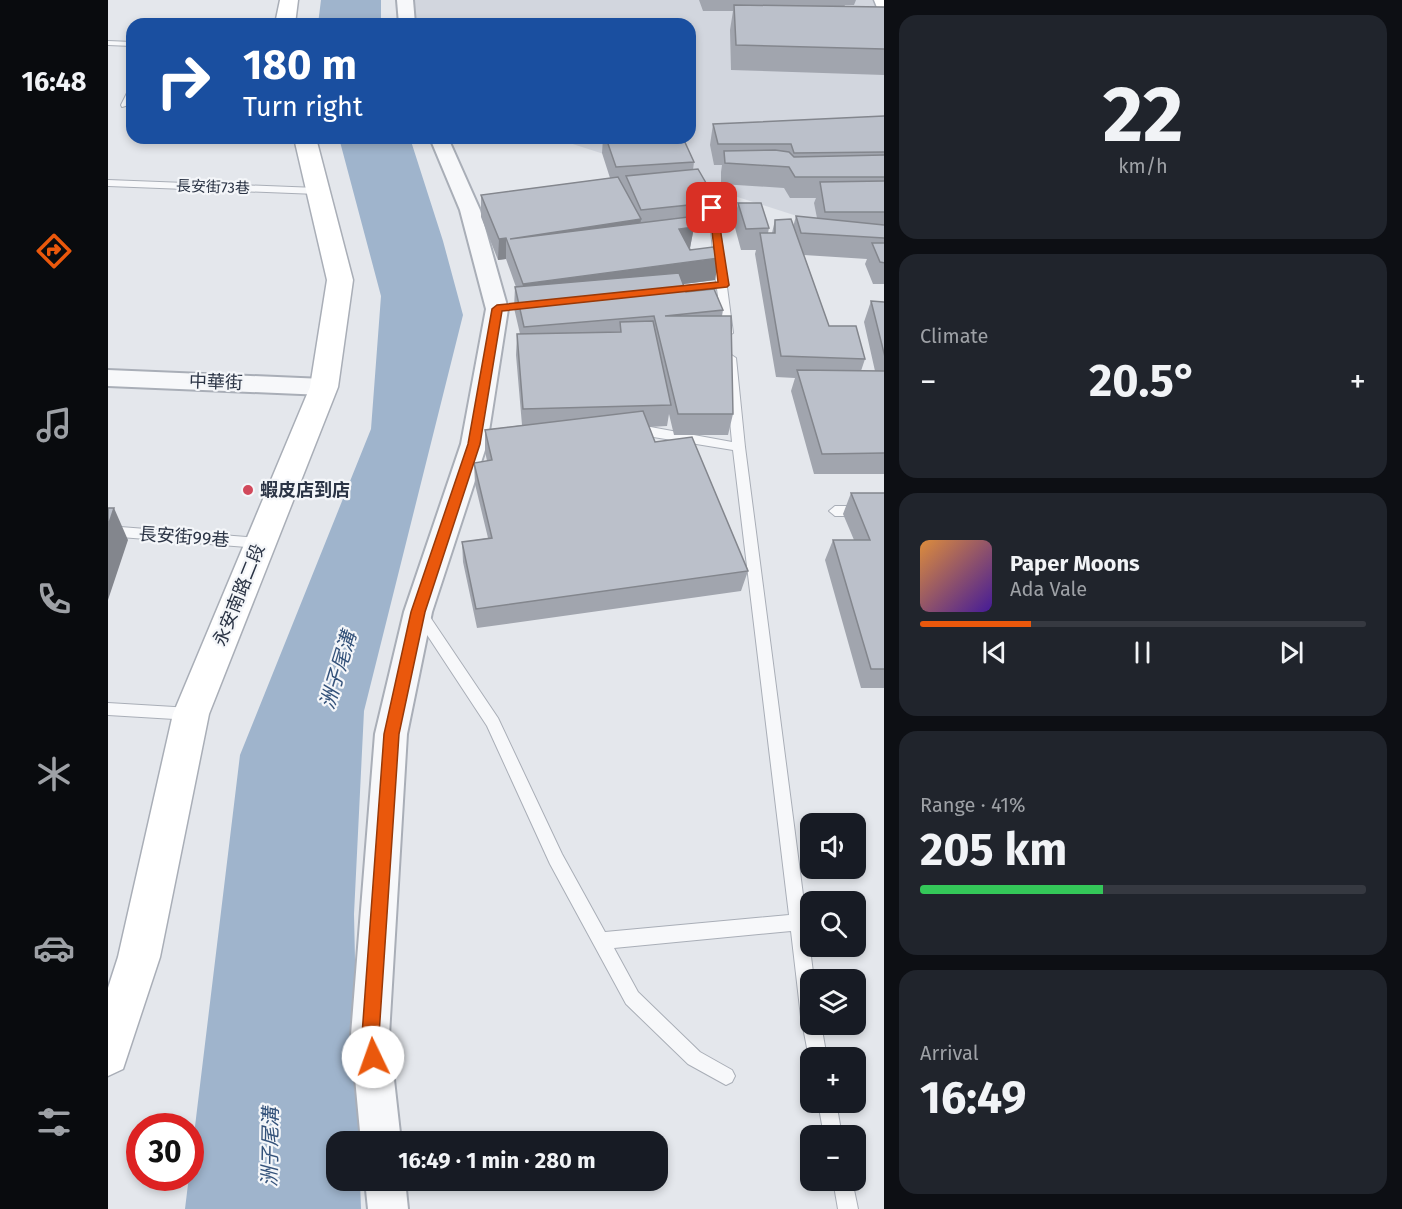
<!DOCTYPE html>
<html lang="en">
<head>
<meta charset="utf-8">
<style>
  :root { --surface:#171b24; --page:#20242c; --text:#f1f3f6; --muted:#9ea1a6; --line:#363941; --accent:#ea580c }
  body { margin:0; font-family:"Fira Sans","Noto Sans TC",sans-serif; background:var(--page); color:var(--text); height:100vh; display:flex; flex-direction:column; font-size:22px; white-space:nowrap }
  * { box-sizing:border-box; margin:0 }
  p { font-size:20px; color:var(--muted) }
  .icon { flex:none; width:33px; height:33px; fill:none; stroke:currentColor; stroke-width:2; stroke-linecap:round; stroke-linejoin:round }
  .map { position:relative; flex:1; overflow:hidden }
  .side { display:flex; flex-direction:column; gap:15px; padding:15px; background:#0d0f14; width:518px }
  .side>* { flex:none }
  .top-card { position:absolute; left:18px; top:18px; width:570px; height:126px; border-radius:18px; box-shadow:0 3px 9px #0003; background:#1a4fa0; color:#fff; overflow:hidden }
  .controls { position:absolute; left:692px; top:813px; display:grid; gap:12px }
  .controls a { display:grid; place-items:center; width:66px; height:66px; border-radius:12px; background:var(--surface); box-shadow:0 3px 9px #0003; font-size:30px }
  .speed { position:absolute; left:18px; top:1113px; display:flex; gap:12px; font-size:30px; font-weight:700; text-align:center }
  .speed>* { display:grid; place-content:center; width:78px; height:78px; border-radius:50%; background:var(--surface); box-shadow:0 3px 9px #0003; line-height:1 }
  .speed .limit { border:9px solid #d22; background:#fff; color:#111 }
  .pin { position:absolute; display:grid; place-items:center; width:51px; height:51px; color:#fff; margin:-26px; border-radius:12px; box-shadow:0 3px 9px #0006 }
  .me { position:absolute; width:66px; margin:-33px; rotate:357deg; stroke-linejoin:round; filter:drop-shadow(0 0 4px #0008) }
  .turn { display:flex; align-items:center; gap:21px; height:126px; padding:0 18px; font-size:27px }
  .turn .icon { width:78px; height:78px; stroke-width:2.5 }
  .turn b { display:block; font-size:42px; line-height:51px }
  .big { font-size:45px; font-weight:700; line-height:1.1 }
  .side .tile { flex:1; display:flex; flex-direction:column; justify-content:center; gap:9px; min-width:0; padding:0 21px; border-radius:18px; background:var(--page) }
  .side .dial { align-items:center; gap:0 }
  .dial b { font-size:78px; line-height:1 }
  .song { display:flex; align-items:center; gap:18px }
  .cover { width:72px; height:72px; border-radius:9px; background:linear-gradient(135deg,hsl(30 70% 55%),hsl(260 70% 35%)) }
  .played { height:6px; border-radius:3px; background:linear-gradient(90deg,var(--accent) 25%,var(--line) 25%) }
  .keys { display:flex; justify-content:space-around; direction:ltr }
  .heat { display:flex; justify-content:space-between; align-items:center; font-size:33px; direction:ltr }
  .charge { height:9px; border-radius:4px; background:linear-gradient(90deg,#34c759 41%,var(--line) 0) }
  .trip { position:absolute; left:218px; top:1131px; width:342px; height:60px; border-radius:18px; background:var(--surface); box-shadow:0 3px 9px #0003; font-weight:700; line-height:60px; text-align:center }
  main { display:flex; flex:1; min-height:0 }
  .tabs { display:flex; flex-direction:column; width:108px; justify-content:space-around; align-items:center; background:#090b0e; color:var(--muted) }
  .tabs .icon { width:42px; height:42px }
  .tabs .current { color:var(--accent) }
  .tabs b { font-size:27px; color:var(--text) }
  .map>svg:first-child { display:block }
</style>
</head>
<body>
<main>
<nav class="tabs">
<b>16:48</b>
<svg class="icon current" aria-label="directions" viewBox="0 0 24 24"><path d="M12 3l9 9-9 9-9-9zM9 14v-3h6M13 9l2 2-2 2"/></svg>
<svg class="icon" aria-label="music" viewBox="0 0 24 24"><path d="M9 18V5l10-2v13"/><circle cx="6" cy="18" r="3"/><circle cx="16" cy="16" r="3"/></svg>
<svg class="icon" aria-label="phone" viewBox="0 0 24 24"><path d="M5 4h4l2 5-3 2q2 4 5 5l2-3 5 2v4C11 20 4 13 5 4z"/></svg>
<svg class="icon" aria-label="climate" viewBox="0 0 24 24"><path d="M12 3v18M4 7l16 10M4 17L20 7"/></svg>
<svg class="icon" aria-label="car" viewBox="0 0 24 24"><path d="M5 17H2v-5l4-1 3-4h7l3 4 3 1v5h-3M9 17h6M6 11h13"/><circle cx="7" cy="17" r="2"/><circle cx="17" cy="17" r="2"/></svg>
<svg class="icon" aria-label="filters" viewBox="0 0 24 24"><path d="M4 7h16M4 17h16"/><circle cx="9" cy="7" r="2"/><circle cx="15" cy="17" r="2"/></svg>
</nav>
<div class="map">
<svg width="777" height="1209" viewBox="0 0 777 1209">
  <rect width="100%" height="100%" fill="#e4e7ec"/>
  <!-- built -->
  <polygon fill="#d2d6de" points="290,0 776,0 776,244 446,138 582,138 582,24 289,24"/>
  <!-- water -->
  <g fill="#9fb4cc">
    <polygon points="213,0 273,0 273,24 210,24"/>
    <polygon points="231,138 302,138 335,241 355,315 256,711 246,914 251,1141 228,1142 228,1180 252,1181 253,1209 77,1209 132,755 263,429 273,296"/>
  </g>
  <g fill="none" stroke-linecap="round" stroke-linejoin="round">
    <!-- lane casing -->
    <g stroke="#a9aeb7" stroke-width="2">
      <g id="lane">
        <polygon points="0,41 24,42 24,46 0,45"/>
        <polygon points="24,88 24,100 21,105 14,107 13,105 20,91"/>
        <polygon points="0,180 209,188 214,191 209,194 0,186"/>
        <polygon points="600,198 608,200 619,282 621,285 619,287 625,333 620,336 615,333 609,289 561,294 556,291 561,288 608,283"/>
        <polygon points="622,354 628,358 637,447 706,980 702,980 702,1024 713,1024 719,1058 702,1058 702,1060 701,1058 693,1017 683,931 506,948 530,992 592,1052 624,1070 627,1076 624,1082 618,1085 580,1064 518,1004 442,864 379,726 304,612 306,608 316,608 390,718 454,854 497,932 681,915 625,450 527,434 521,430 527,426 537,426 624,442 616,358"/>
        <polygon points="727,506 777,506 777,516 727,516 721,511"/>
        <polygon points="0,526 151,538 157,543 151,548 0,536"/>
        <polygon points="0,703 83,708 88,710 90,714 88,718 83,720 0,715"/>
        <polygon points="710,1102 728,1102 734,1136 716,1136"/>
        <polygon points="725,1180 744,1180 750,1209 730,1209"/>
      </g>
    </g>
    <!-- street casing -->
    <g stroke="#a9aeb7" stroke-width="4">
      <g id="street">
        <polygon points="289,0 305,0 307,24 291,24"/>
        <polygon points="322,138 340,138 372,210 400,309 379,444 324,612 299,734 281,1035 293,1142 253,1142 243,1035 267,734 296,612 353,444 378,309 352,210"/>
        <polygon points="0,370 216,379 224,381 228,387 224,393 216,395 0,386"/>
        <polygon points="257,1180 297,1180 300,1209 260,1209"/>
      </g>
    </g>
    <!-- secondary casing -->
    <g stroke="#a9aeb7" stroke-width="3">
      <g id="secondary">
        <polygon points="172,0 190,0 187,24 167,24"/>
        <polygon points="766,0 777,0 777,12 770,10"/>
        <polygon points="186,138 208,138 245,280 230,387 101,714 52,957 15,1069 0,1076 0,988 10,957 65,714 202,387 219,280"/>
      </g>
    </g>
    <!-- lane -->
    <use href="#lane" fill="#f7f8fa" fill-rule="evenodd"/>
    <!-- street -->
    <use href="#street" fill="#f7f8fa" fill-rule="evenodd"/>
    <!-- secondary -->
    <use href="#secondary" fill="#fff" fill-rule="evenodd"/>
  </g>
  <!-- wall -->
  <g fill="#a1a5ae">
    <polygon points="591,0 748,0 746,5 737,5 736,7 777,7 777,75 623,70 622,30 625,11 595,11"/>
    <polygon points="777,116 777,284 765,284 757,264 759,259 696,255 721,326 757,359 753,371 767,371 756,322 763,301 777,302 777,474 706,474 683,391 687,378 668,377 647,254 648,250 633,250 626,224 630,203 661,228 660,233 664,233 667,220 685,227 688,216 709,218 706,203 708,198 682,198 676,188 613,184 613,172 614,165 606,165 602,145 605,124"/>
    <polygon points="495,138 575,138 586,162 585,170 609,202 605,224 585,226 586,227 582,248 607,280 575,284 578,292 615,310 614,316 625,414 620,435 566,435 561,414 559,426 541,427 547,442 640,571 633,591 369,628 355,562 354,542 380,538 367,484 366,463 379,461 377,451 377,430 414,425 408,355 409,334 412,334 406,308 407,287 408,287 398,259 390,260 373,217 373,195 502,178 494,153"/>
    <polygon points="743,493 777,493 777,688 753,688 717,560 725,540 746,540 735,514"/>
  </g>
  <!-- shaded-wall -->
  <g fill="#83868d">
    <polygon points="533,219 531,240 402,239"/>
    <polygon points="586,227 582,248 568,250 571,229"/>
    <polygon points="398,238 398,259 390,260 391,239"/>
    <polygon points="611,258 607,280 414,305 415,284"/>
    <polygon points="6,508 20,540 0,600 0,526"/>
  </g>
  <!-- building -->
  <g fill="#bbc0ca" stroke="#83868d" stroke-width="1.5">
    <polygon points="626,5 777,7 777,49 628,45"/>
    <polygon points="777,116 777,152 686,153 683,144 610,144 605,124"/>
    <polygon points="498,138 575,138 586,162 508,167"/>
    <polygon points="667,150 681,152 686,157 777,155 777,177 687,177 681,167 617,163 616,151"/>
    <polygon points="590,169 609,202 533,210 518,176"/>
    <polygon points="510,177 533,219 402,239 580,217 586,227 571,229 582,250 605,247 611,258 415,284 398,238 391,239 373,195"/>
    <polygon points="777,181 777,212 717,212 712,182"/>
    <polygon points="630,203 653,203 661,228 638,229"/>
    <polygon points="688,216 777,225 777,238 693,233"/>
    <polygon points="683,219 721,326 748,326 757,359 673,356 652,233 667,233 667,220"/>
    <polygon points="764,243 777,243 777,263 772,262"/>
    <polygon points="571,273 578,292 606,289 615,310 557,316 623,316 625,414 570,414 546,316 416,327 407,287"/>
    <polygon points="763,301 777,302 777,357"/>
    <polygon points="545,321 563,405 415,409 409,334 513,332 512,322"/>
    <polygon points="689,370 777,371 777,453 714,454"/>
    <polygon points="535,411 547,442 584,437 640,571 368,609 354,542 384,538 366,463 384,460 377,430"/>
    <polygon points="743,493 777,493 777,669 763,669 725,540 762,540"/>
    <polygon points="0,508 6,508 0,526"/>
  </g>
  <!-- route -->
  <polygon fill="#ea580c" stroke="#983908" stroke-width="1.5" points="601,206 609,208 621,285 619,287 394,311 372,444 317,612 291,734 271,1035 274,1057 271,1063 265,1066 258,1063 254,1035 276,734 303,612 360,444 384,309 389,305 610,282"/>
  <!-- markers -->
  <circle fill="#d1495b" stroke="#f4f6f9" stroke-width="2" cx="140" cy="490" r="6"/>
  <g text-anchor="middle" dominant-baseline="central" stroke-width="4.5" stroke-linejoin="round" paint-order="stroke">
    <!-- far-street labels -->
    <g font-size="15" fill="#2b3445" stroke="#f4f6f9">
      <text transform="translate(105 187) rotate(2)">長安街73巷</text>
    </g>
    <!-- street labels -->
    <g font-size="18" fill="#2b3445" stroke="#f4f6f9">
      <text transform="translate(108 382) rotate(2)">中華街</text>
      <text transform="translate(76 537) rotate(4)">長安街99巷</text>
      <text transform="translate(131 595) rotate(-68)">永安南路二段</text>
    </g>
    <!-- poi labels -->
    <g font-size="18" font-weight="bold" fill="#2b3445" stroke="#f4f6f9" text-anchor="start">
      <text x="152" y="490">蝦皮店到店</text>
    </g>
    <!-- water labels -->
    <g font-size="20" font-style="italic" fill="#34527a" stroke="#f4f6f9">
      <text transform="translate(230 670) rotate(-73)">洲子尾溝</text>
      <text transform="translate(162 1147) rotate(-89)">洲子尾溝</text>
    </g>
  </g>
</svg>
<div class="controls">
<a><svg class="icon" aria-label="sound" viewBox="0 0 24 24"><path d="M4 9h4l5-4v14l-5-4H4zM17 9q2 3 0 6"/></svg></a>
<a><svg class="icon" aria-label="search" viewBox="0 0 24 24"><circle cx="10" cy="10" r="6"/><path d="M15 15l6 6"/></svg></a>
<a><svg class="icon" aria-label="layers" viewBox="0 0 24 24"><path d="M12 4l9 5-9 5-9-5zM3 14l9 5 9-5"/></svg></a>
<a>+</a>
<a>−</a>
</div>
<div class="speed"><div class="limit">30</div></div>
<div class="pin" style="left:604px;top:208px;background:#d93025"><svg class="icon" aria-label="arrive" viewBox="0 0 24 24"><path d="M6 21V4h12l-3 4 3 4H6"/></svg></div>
<svg class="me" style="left:265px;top:1057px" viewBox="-20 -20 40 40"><circle r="19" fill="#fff"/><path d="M0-13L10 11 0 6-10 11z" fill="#ea580c"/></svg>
<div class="trip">16:49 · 1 min · 280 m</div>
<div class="top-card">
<div class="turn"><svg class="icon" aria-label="right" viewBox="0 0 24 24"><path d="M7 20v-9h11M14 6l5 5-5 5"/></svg><div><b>180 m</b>Turn right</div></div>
</div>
</div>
<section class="side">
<div class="tile dial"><b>22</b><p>km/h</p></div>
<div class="tile"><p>Climate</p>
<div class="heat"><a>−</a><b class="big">20.5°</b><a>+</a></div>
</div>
<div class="tile">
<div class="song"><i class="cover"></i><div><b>Paper Moons</b><p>Ada Vale</p></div></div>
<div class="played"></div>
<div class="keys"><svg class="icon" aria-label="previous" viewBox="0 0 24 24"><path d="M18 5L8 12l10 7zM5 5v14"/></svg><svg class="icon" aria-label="pause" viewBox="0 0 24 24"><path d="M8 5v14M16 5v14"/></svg><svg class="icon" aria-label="next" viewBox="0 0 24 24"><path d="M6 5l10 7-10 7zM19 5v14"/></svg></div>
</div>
<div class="tile"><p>Range · 41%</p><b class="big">205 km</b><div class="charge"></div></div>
<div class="tile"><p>Arrival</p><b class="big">16:49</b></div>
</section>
</main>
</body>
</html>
